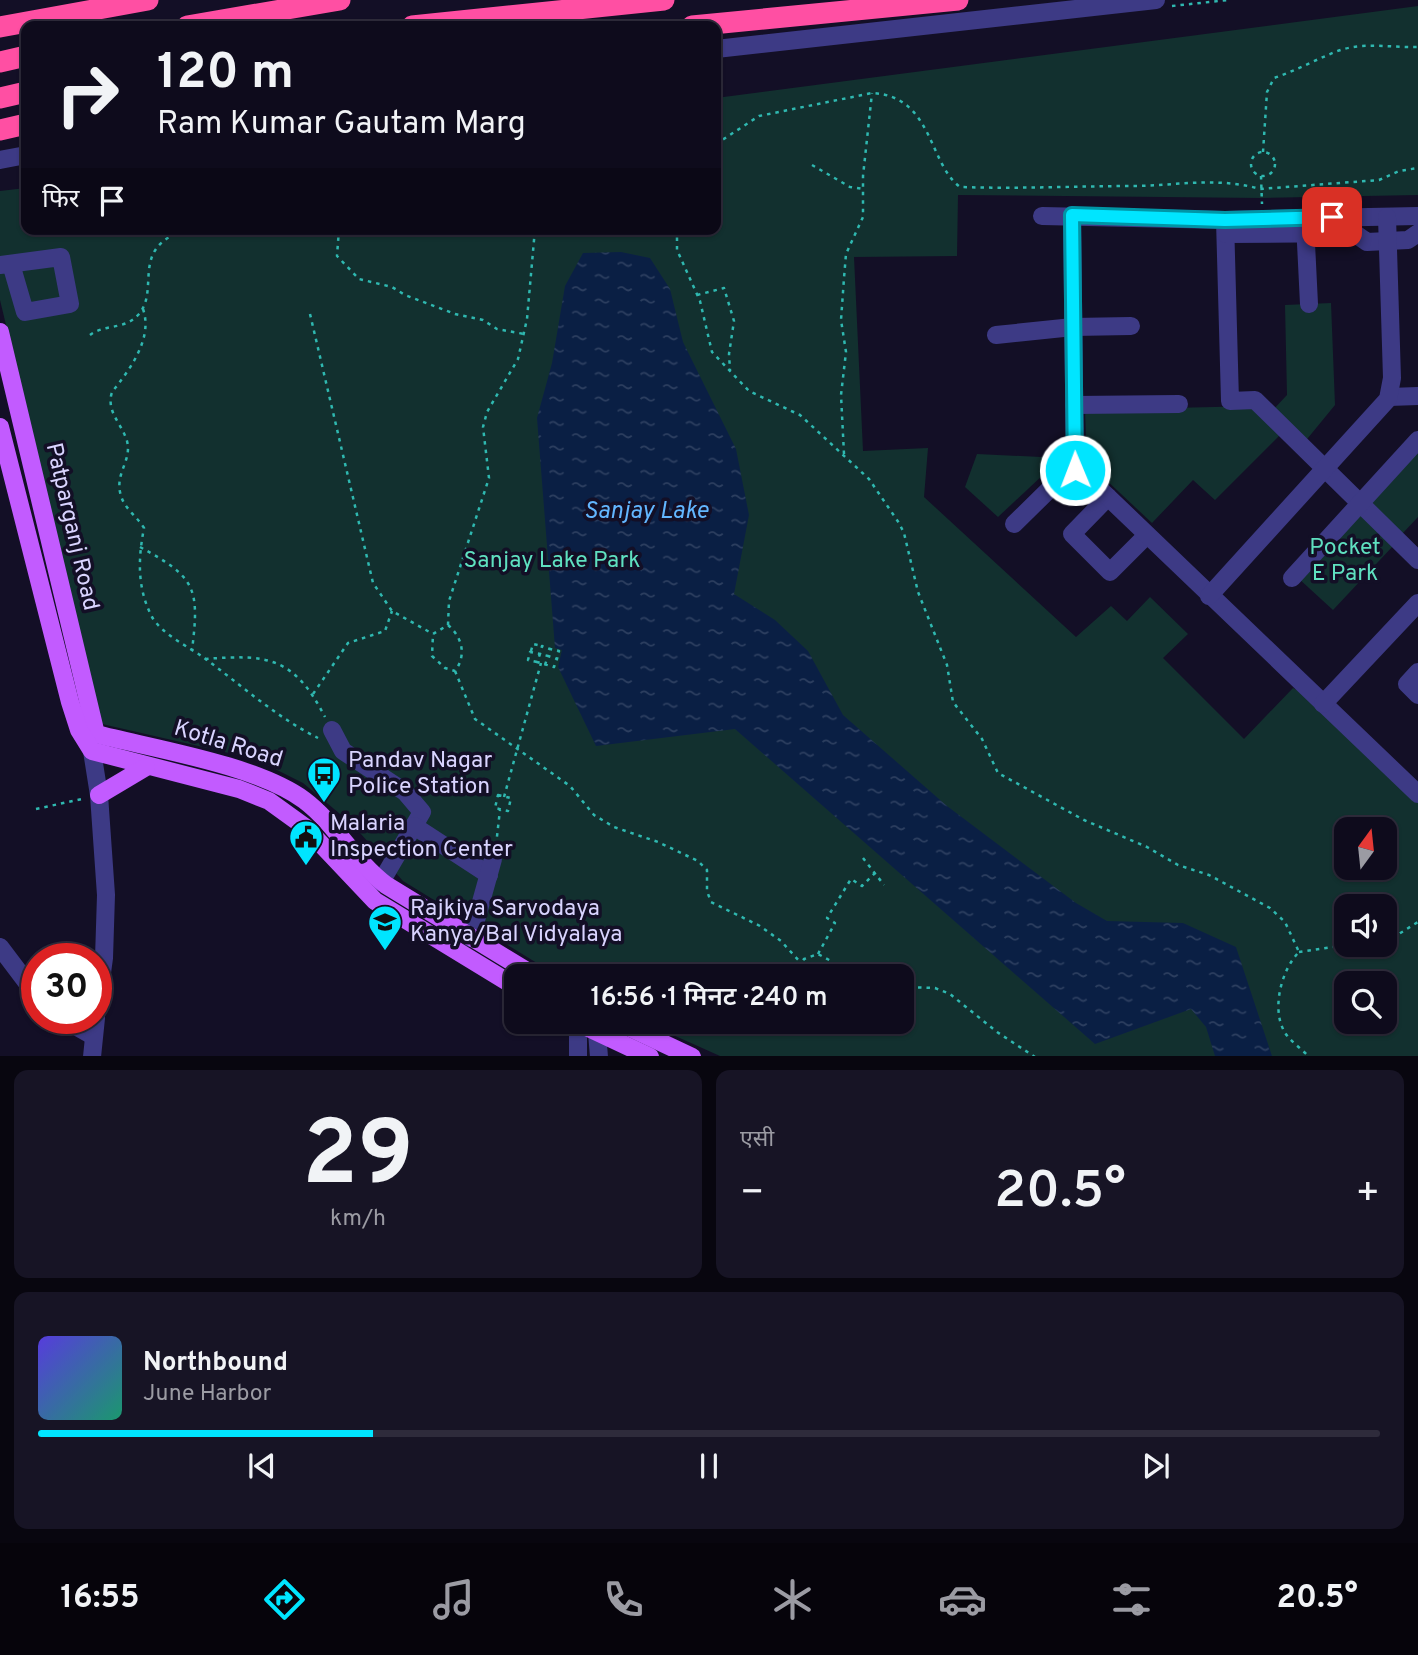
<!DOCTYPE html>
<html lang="hi">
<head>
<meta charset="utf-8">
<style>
  :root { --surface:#0e0b1c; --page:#171425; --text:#f1f3f6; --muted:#9b9ba3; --line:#2e2b3b; --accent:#00e5ff }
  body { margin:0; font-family:Overpass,"Noto Sans Devanagari",sans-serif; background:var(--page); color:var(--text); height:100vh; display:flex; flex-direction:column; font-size:26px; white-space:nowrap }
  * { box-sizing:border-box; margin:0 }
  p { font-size:23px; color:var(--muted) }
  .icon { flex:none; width:38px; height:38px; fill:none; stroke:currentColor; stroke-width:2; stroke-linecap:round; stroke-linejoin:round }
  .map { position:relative; height:1056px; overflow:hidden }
  .sheet { display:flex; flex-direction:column; gap:14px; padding:14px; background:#08060f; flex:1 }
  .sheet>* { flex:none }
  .banner { position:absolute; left:21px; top:21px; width:700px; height:214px; border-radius:14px; box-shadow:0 2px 5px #0004,0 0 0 2px var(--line); background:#0e0b1c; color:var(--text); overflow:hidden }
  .needle { width:46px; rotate:15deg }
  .fabs { position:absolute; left:1334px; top:817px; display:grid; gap:14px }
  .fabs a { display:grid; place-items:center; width:63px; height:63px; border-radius:14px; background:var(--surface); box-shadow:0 2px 5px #0004,0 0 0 2px var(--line); font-size:35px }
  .speed { position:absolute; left:21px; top:943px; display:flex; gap:14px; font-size:35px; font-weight:700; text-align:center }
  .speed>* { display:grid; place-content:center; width:91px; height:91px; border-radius:50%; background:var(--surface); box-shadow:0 2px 5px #0004,0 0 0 2px var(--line); line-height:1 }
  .speed .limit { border:10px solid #d22; background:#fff; color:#111 }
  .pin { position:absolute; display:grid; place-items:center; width:60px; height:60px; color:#fff; margin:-30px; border-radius:14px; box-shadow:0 4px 10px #0006 }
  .me { position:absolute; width:77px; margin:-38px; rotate:359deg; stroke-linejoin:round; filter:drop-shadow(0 0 5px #0008) }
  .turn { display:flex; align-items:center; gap:24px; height:147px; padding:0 21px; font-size:32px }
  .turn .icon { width:91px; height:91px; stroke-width:2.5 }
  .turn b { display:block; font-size:49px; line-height:60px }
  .then { display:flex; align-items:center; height:66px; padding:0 21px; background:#0003; gap:14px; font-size:26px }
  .big { font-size:52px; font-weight:600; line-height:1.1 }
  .sheet .card { flex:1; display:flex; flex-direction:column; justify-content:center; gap:10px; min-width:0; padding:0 24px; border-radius:14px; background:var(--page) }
  .sheet .dial { align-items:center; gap:0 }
  .dial b { font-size:91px; line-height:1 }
  .song { display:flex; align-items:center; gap:21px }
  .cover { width:84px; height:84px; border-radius:10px; background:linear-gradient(135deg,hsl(250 70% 55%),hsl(160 70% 35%)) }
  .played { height:7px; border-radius:4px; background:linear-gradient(90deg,var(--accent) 25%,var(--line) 25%) }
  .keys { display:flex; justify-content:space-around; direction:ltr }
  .heat { display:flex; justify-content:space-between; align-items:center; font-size:38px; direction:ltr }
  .sheet .tiles { flex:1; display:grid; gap:14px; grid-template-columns:1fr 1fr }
  .card:last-child { grid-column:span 2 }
  .trip { position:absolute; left:504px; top:964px; width:410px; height:70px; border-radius:14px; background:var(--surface); box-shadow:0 2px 5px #0004,0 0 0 2px var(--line); font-weight:600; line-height:70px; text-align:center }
  .menu { display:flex; height:112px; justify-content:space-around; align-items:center; background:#06040b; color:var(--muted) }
  .menu .icon { width:49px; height:49px }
  .menu .current { color:var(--accent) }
  .menu b { font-size:32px; color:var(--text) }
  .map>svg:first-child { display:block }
</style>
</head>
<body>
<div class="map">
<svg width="1418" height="1057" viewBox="0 0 1418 1057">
  <defs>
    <pattern id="water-ripples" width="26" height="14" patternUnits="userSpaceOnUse" patternTransform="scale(1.75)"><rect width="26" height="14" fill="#0a1f44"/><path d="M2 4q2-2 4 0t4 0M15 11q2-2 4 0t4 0" fill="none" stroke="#2d3f60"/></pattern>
  </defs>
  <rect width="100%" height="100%" fill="#130f26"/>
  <!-- green -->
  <g fill="#12302f" fill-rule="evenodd">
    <path d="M1418 6V195L1262 198 958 195 957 256 854 257 863 451 928 448 924 497 1076 637 1111 606 1127 621 1150 597 1188 634 1163 658 1244 739 1293 688 1323 704 1418 794V1056H720L644 1022H901V976H558L403 881 352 824 303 783 255 759 102 724 0 300V191L26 188V229H716V98ZM1346 830H1384V868H1346ZM1346 906H1384V945H1346ZM1346 984H1384V1022H1346Z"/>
    <polygon points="1331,303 1335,405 1303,444 1272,411 1287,395 1285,305"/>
    <polygon points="1257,406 1281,434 1215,500 1193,480 1152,523 1087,462 1085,410"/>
    <polygon points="1418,446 1418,517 1402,534 1368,501"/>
    <polygon points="977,454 1061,458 998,517 965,487"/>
    <polygon points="1359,512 1393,546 1333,610 1297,577"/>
  </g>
  <!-- water -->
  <polygon fill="url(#water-ripples)" points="621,252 650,258 670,289 683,342 736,449 749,515 734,594 775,620 808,651 843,715 947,806 1076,903 1107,921 1183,923 1236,947 1272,1056 1215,1056 1206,1027 1191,1009 1095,1044 735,729 596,746 558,667 562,650 555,648 537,418 552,363 565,286 583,253"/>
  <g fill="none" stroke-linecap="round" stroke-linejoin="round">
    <!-- path -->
    <g stroke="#2fb8b0" stroke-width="2.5" stroke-dasharray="3.5 5" stroke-linecap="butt">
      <polyline points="1172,6 1228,0"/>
      <path d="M716 144 759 116 872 93C933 96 928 163 960 187 1019 189 1078 186 1137 186 1179 185 1219 177 1260 189L1379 180 1399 171 1418 168"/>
      <path d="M1263 152 1267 92 1274 78C1295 71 1315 60 1335 52 1362 41 1391 48 1418 47"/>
      <circle cx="1263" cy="164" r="12"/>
      <polyline points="812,165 850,187 863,189"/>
      <polyline points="1261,176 1262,204"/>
      <polyline points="339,229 337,256 359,279 392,287 405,295 455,314 483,320 497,329 524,334"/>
      <path d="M677 229V250L700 301 712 352 749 391 800 415 869 479 899 523 904 533 918 592 947 665 953 702 982 739 998 773 1084 820 1147 847 1178 865 1209 875 1270 908 1285 922 1299 952C1282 969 1272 1006 1283 1029 1287 1039 1301 1048 1309 1057"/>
      <polyline points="697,295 724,288 734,321 729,354 730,370"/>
      <path d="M143 309C152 335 135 362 119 383 116 388 112 390 111 396 108 414 122 424 127 441 132 460 116 472 120 492 123 508 136 515 144 528 138 559 137 588 152 617 162 634 187 646 203 657 241 685 276 717 318 738"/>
      <polyline points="310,314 373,583 392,611 433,634"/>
      <path d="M90 335C104 324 125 330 138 315 155 297 142 269 156 249 162 240 173 235 182 229"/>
      <polyline points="844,454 841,395 846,352 841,320 844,278 846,254 863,217 863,176 872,93"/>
      <path d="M140 547C195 577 200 587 192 650"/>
      <polyline points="448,625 449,601 489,478 483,427 487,412 518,359 527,319 535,229"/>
      <path d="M448 625C462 637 467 655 455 671L445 668 432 656 433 634Z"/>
      <polyline points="531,651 533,644 542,646"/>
      <path d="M205 659C268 654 294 657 325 717"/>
      <polyline points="537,662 528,660 530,652 540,654 542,646 550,649"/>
      <polyline points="545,665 548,656 557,659 554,667 537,662 540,654 548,656 550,649 559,651 557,659"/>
      <polyline points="455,671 475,719 570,786 594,815 614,827 658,842 698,861 707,870 707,891 711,902 760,926 781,941 801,963"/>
      <polyline points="313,694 348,643 385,631 392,611"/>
      <polygon points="498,795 511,798 508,811 495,808"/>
      <polyline points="504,797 541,663"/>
      <polyline points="36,809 82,799"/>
      <polyline points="496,845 500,810"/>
      <polyline points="863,858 884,885"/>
      <polyline points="1384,937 1394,937 1418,922"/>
      <polyline points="1299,952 1346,945"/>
      <polyline points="818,954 835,923 827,918 851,879 862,886 875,873"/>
      <polyline points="799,976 799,967 804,959 818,954 831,961 833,976"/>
      <polyline points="901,987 935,988 950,994 997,1032 1035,1057"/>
    </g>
    <!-- minor -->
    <g stroke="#3d3a85" stroke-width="18">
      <polyline points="716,49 1156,0"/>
      <polyline points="0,160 26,155"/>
      <polyline points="1072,215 1075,470"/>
      <polyline points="1042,216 1225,220 1418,216"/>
      <polyline points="1225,220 1230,401 1255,400 1418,560"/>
      <polyline points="1305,223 1309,304"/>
      <polyline points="1226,234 1354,233 1367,242 1408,240 1418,233"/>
      <polyline points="0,265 61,257 70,304 25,312 11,264"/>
      <polyline points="996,335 1073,327 1131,326"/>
      <polyline points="1389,397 1418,396"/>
      <polyline points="1074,405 1179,404"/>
      <polyline points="1108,497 1072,534 1110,572 1147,535"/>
      <polyline points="1014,524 1067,472 1075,470 1085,475 1418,794"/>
      <polyline points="1292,578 1418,440"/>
      <polyline points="1209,596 1388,399 1392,378 1387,217"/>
      <polyline points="1418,672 1407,684 1418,695"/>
      <polyline points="1323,704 1418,603"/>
      <polyline points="332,730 343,751 405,792 422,812 381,882"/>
      <polyline points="95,737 92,751 99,795 106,895 104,958 96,1016"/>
      <polyline points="414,826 489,875"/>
      <polyline points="471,938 493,859"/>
      <polyline points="0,947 37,996"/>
      <polyline points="61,1018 93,1036"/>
      <polyline points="578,1023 578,1057"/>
      <polyline points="597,1032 599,1057"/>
      <polyline points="92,1057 96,1018"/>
    </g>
    <!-- major -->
    <g stroke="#c25bff" stroke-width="18">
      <path d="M0 332 96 734C155 749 256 765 304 800 336 824 354 861 386 885L535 976"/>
      <polyline points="0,427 70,702 79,730 92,751 239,789 269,801 305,827 375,901 516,987"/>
      <polyline points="99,795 146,767"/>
      <polyline points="576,1022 650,1057"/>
      <polyline points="618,1022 692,1057"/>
    </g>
    <!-- highway -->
    <g stroke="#ff4fa3" stroke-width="21">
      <polyline points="187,26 340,0"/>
      <polyline points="412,26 664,0"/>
      <polyline points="692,26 958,0"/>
      <polyline points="0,27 148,0"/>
      <polyline points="0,62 26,56"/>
      <polyline points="0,98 26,92"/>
      <polyline points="0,130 26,124"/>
    </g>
  </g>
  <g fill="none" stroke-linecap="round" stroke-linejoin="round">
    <!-- route casing -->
    <g stroke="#0095a6" stroke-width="18">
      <polyline id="route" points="1075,470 1072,215 1225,220 1332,217"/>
    </g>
    <!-- route -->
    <use href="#route" stroke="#00e5ff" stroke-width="12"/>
  </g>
  <!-- icons -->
  <defs>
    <g id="bus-pin" transform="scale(1.75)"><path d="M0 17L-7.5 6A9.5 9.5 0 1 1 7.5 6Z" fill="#00e5ff" stroke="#130f26"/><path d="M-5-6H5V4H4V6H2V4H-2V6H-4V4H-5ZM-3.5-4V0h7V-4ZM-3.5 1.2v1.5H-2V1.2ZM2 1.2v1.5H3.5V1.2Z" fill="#111"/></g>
    <g id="civic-pin" transform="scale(1.75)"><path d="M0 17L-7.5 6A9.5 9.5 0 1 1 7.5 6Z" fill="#00e5ff" stroke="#130f26"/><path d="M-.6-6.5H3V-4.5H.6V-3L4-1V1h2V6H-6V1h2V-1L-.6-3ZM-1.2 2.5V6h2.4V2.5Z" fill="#111"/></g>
    <g id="school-pin" transform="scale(1.75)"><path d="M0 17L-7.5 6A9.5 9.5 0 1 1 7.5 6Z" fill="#00e5ff" stroke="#130f26"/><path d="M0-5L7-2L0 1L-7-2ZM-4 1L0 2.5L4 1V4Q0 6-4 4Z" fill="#111"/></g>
  </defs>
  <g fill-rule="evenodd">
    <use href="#bus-pin" x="324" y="774"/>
    <use href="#civic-pin" x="306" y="837"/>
    <use href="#school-pin" x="385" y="922"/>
  </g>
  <g text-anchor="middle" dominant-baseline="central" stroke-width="7" stroke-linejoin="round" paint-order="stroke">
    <!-- street labels -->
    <g font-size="23" fill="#d9d4ff" stroke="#130f26">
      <text transform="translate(71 527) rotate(77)">Patparganj Road</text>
      <text transform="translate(228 745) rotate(17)">Kotla Road</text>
    </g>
    <!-- park labels -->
    <g font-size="23" fill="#5fe0c0" stroke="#130f26">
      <text x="1345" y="548">Pocket<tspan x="1345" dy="26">E Park</tspan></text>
      <text x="552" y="561">Sanjay Lake Park</text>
    </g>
    <!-- poi labels -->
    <g font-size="23" fill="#d9d4ff" stroke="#130f26" text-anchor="start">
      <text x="348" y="761">Pandav Nagar<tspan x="348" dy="26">Police Station</tspan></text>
      <text x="330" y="824">Malaria<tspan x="330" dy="26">Inspection Center</tspan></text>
      <text x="410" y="909">Rajkiya Sarvodaya<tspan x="410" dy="26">Kanya/Bal Vidyalaya</tspan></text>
    </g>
    <!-- water labels -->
    <g font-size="24" font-style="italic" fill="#62b6ff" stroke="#130f26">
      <text x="646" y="512">Sanjay Lake</text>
    </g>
  </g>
</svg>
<div class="fabs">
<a><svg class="needle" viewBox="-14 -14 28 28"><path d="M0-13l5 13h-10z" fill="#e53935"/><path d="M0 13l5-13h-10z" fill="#9b9ba3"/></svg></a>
<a><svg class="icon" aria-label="sound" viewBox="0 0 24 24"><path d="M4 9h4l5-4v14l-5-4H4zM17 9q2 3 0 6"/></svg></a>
<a><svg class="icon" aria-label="search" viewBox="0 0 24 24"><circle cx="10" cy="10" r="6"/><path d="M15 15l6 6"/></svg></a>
</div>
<div class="speed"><div class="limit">30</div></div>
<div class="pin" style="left:1332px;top:217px;background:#d93025"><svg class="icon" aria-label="arrive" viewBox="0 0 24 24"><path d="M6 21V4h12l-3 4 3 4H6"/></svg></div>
<svg class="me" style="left:1075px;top:470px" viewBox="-20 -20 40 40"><circle r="17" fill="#00e5ff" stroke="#fff" stroke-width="3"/><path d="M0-11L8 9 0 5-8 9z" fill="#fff"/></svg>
<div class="trip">16:56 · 1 मिनट · 240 m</div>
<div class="banner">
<div class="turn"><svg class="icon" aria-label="right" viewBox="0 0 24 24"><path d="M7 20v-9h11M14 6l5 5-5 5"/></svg><div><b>120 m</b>Ram Kumar Gautam Marg</div></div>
<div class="then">फिर<svg class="icon" aria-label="arrive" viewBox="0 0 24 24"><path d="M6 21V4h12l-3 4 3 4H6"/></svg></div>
</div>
</div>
<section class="sheet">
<div class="tiles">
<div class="card dial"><b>29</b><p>km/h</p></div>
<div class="card"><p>एसी</p>
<div class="heat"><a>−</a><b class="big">20.5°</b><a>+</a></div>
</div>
<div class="card">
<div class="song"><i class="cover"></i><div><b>Northbound</b><p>June Harbor</p></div></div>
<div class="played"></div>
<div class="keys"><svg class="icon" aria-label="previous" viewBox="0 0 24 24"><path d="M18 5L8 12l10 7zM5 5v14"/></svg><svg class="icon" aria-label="pause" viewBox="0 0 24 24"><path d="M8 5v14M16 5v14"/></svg><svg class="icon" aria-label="next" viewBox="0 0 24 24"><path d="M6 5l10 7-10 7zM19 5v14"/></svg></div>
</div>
</div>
</section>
<nav class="menu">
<b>16:55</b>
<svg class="icon current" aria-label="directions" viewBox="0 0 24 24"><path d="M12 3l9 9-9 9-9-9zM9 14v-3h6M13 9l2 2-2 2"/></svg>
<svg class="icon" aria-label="music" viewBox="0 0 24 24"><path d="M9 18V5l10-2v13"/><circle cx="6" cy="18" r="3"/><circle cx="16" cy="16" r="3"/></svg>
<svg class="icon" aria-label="phone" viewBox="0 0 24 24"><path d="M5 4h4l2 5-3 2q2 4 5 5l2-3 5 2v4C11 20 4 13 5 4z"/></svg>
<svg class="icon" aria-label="climate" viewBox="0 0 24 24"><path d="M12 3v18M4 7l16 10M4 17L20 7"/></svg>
<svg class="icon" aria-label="car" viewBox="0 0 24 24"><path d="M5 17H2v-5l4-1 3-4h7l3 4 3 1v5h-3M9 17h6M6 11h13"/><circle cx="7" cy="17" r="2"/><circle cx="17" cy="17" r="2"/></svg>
<svg class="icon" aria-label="filters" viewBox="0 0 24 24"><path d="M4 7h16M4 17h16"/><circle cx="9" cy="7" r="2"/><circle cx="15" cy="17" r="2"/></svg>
<b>20.5°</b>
</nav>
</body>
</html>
